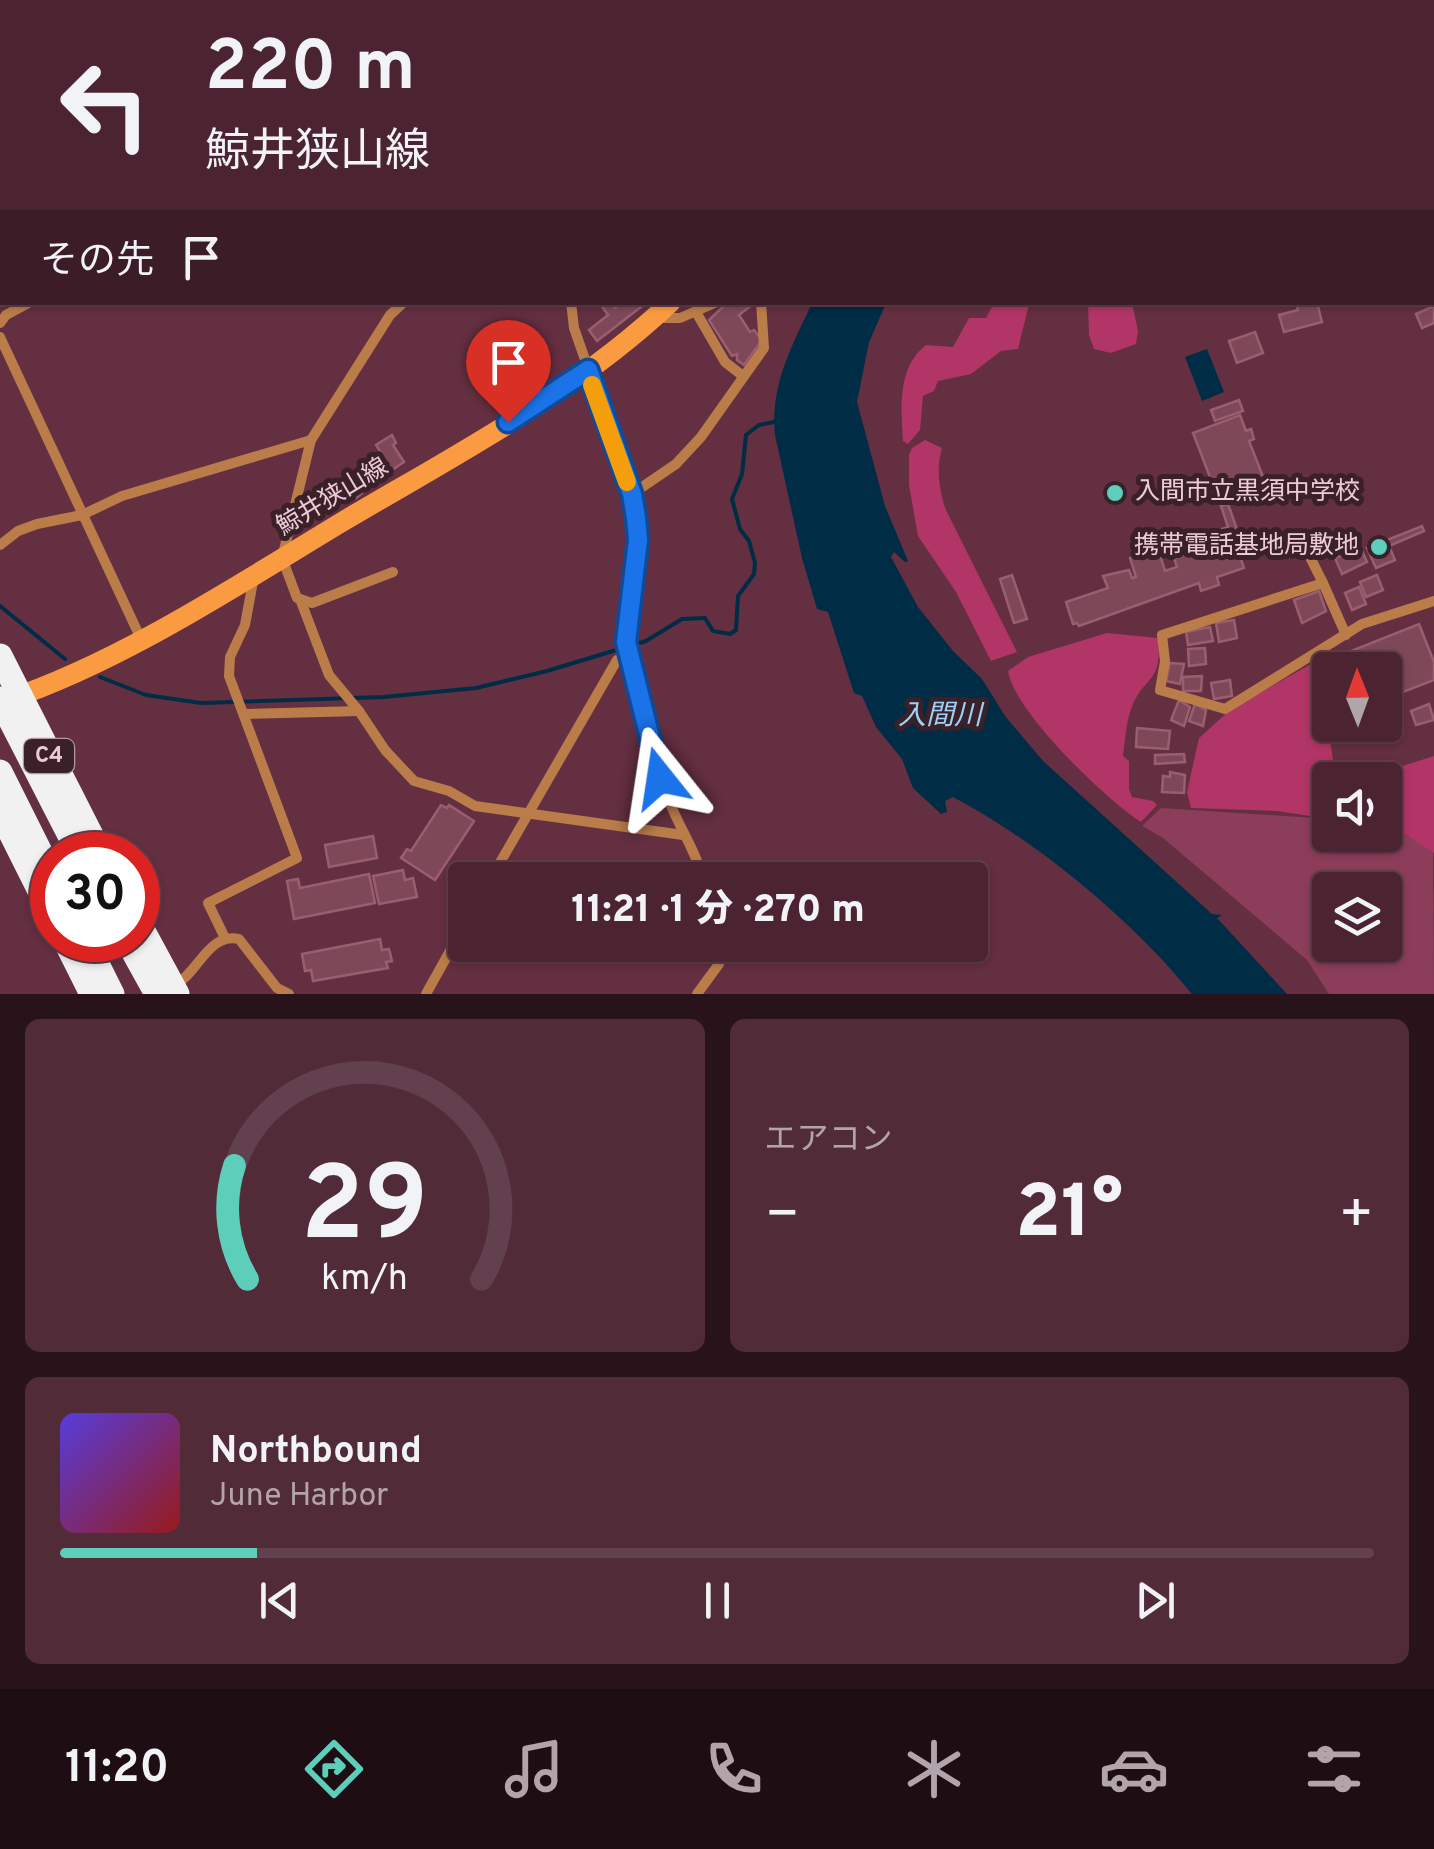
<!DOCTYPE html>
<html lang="ja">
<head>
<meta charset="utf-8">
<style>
  :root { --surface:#4b2331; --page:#522b39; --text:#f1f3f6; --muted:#b2a4ab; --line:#62404d; --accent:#5cceba }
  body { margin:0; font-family:Overpass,"Noto Sans JP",sans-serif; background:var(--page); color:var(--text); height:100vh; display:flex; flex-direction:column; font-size:38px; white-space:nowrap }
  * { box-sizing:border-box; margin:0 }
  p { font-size:32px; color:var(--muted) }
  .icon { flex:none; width:55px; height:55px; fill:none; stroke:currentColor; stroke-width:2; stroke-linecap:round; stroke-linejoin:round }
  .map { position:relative; height:994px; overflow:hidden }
  .sheet { display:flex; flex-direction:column; gap:25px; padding:25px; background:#29131b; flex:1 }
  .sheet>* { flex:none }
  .guide { position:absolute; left:0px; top:0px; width:1435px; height:305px; box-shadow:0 2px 8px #0004,0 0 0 2px var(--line); background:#4b2331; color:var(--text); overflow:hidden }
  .needle { width:65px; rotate:359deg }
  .buttons { position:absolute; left:1312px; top:652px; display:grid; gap:20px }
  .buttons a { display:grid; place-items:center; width:90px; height:90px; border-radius:10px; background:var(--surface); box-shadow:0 2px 8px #0004,0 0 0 2px var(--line); font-size:50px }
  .speed { position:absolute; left:30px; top:832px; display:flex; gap:20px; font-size:50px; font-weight:700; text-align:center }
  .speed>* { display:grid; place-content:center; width:130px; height:130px; border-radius:50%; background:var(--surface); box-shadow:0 2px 8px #0004,0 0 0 2px var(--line); line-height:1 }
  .speed .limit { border:15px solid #d22; background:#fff; color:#111 }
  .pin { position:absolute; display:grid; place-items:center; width:85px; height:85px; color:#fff; margin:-102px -42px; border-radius:50% 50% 50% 0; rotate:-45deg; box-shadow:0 0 10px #0007 }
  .pin .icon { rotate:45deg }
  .me { position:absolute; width:110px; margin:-55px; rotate:345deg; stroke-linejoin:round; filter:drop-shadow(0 0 8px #0008) }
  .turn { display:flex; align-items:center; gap:35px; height:210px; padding:0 40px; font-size:45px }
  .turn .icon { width:130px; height:130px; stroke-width:2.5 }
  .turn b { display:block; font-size:70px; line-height:85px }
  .then { display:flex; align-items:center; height:95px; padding:0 40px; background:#0003; gap:20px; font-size:38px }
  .big { font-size:75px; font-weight:800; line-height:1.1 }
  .sheet .tile { flex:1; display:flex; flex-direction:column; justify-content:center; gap:15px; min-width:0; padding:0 35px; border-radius:15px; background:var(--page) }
  .sheet .dial { align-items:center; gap:0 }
  .dial svg { height:260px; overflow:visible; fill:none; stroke:var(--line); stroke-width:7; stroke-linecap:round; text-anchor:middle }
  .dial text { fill:var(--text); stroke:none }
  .song { display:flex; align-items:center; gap:30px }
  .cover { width:120px; height:120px; border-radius:15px; background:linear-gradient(135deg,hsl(250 70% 55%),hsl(0 70% 35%)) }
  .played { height:10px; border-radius:5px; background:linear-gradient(90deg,var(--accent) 15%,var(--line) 15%) }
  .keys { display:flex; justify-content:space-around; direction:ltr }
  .heat { display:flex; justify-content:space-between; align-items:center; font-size:55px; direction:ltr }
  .sheet .tiles { flex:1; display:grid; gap:25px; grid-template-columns:1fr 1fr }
  .tile:last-child { grid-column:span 2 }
  .trip { position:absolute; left:448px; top:862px; width:540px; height:100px; border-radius:10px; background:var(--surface); box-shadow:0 2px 8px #0004,0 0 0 2px var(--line); font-weight:800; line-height:100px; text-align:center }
  .tabs { display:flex; height:160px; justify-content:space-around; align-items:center; background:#1e0e14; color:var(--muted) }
  .tabs .icon { width:70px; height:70px }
  .tabs .active { color:var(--accent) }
  .tabs b { font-size:45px; color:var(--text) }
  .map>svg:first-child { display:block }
</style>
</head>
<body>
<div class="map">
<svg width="1434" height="994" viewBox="0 0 1434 994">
  <rect width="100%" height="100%" fill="#642f41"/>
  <!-- green -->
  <path fill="#8c3d59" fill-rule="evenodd" d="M1161 808 1314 818 1330 820V835H1385V831L1408 836 1433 850 1434 994H1329L1307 960 1163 838 1142 826ZM1330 890H1385V945H1330Z"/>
  <!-- forest -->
  <g fill="#b13566">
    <path d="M994 303H1032L1029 304 1018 349 1001 351 971 374 938 381 934 391 923 396 920 430 908 444 903 441C901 409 897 367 926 345L953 347 969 318H986Z"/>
    <polygon points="1088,303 1132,303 1138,331 1136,344 1111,353 1094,349 1089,335"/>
    <path d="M925 440 942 448C936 470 939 486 945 508L1017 652 991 661 956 592 918 536 909 485V455L912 448Z"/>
    <path d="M1107 633 1158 638C1163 685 1144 674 1131 709 1126 723 1125 741 1123 756L1129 761V789L1132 797 1153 801 1157 805 1141 822C1106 800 1014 711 1008 671L1028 657Z"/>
    <polygon points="1318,660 1336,780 1330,780 1330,819 1277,811 1191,808 1187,792 1199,738 1230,710"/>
    <polygon points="1434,756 1434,853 1408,836 1385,830 1385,780 1382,780 1384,772"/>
  </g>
  <!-- water -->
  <g fill="#002c45">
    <polygon points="1095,0 1434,0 1434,224 1432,2 1093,2"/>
    <path d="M812 303H889L884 308 869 342 857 402 885 506 908 561 905 562 894 552 891 557 918 607 953 651 982 679 1005 716 1043 761 1212 914 1222 915 1217 918 1287 994H1192C1132 920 1037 841 953 797L945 801 947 812 941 814 913 788 902 759 876 727 862 696 854 693 828 612 817 609 802 558 775 435C770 385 792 346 812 303Z"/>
    <polygon points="1207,349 1224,392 1202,401 1185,357"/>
  </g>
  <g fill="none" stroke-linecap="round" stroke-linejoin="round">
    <!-- stream -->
    <g stroke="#002c45" stroke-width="4">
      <polyline points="0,606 65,659"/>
      <polyline points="100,677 146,695 201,703 384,697 476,688 547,671 646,641 682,619 705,618 713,631 730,634 736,630 738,596 754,574 755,563 749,541 740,529 732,499 742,474 746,435 759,425 779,421"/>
    </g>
  </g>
  <!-- building -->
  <g fill="#7f4859" stroke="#995f71" stroke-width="2.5">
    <polygon points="599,302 611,302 615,308 623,302 646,303 597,341 589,330 608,315"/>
    <polygon points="728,302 756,302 739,315 750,332 754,330 762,340 744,365 737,360 737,354 732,356 709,320"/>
    <polygon points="1296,302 1317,302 1322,322 1284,332 1279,315 1298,310"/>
    <polygon points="1434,306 1434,323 1422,328 1416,314"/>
    <polygon points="1255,332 1263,353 1237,363 1229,341"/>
    <polygon points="1239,400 1243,411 1215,421 1211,410"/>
    <polygon points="1240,415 1246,431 1251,429 1254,439 1249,441 1264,479 1259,481 1263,490 1221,506 1193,433"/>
    <polygon points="392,435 396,443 393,445 404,462 392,470 381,457 383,456 376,445"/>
    <polygon points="336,481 339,485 342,482 349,490 356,485 362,493 356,498 353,495 348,499 346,497 333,509 320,495 327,485 329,487"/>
    <polygon points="1228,504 1238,532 1199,545 1200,549 1191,552 1187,541 1228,527 1221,506"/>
    <polygon points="1422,526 1424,531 1389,546 1395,560 1376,568 1367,548"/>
    <polygon points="1234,539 1244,568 1217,577 1219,585 1201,591 1199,583 1079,626 1077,623 1073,624 1066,602 1108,588 1103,576 1129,570 1132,578 1136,577 1130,558 1158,549 1165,571 1177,567 1174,558"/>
    <polygon points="1361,549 1367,562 1342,574 1335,558"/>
    <polygon points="1012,575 1027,619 1014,623 1000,579"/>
    <polygon points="1377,575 1383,590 1366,597 1360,582"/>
    <polygon points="1359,587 1366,604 1352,610 1345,593"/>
    <polygon points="1319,591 1326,611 1302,623 1294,600"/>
    <polygon points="1234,620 1237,638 1219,642 1216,623"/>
    <polygon points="1419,624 1434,662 1434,680 1385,699 1385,670 1330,670 1330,685 1321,663"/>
    <polygon points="1210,627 1213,641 1188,645 1186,632"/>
    <polygon points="1205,648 1206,664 1189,666 1188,649"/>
    <polygon points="1170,663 1184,664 1180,684 1166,681"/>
    <polygon points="1202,676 1201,691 1183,691 1183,677"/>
    <polygon points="1230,680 1232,696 1214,699 1211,683"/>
    <polygon points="1179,700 1190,707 1184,726 1171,720"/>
    <polygon points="1195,704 1206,710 1203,726 1189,721"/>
    <polygon points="1429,704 1434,720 1416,725 1411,711"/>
    <polygon points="1137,728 1170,731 1168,749 1136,747"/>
    <polygon points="1184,754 1185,762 1155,764 1155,755"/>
    <polygon points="1170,772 1185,775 1184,793 1162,792 1163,776 1170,777"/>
    <polygon points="441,805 447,808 449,805 474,821 435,880 401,858 407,849 411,851"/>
    <polygon points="373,836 377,858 329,867 325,845"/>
    <polygon points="403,870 405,880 413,878 417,897 379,904 373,876"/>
    <polygon points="369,874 375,903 294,919 287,881 298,879 300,888"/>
    <polygon points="380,939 382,950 389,949 392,961 386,962 388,968 313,981 311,970 305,971 302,954"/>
  </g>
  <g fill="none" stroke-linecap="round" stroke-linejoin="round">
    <!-- street -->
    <g stroke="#ba7d4a" stroke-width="10">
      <polyline points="243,0 245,2"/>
      <polyline points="673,0 675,2"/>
      <polyline points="959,0 960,2"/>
      <polyline points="278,2 280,0"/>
      <polyline points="567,2 568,0"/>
      <polyline points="683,2 687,0"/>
      <polyline points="1061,2 1064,0"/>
      <polyline points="0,85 2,85"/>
      <polyline points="1432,263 1434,262"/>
      <path d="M571 302 574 328 632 494C635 509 638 525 637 540 636 578 620 617 627 655 637 704 651 756 670 803 680 829 697 853 703 880"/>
      <polyline points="696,312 725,362 743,376"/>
      <polyline points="655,318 680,318 717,302"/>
      <polyline points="0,323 6,315 30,302"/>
      <polyline points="0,337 141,639"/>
      <polyline points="632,494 676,464 701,437 764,348 761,302"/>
      <polyline points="0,545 18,531 37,524 82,515 122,496 311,440"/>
      <polyline points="1310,557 1323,583"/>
      <polyline points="393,572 312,603 297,598 282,558 311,440 390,315 404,302"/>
      <polyline points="300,599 329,675 359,711 385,750 414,781 449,791 475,806 683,835"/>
      <polyline points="1346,635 1323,583 1162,635 1165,661 1160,690 1225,709 1362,624 1434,601"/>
      <polyline points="244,714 359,711"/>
      <polyline points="490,880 617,660 627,654"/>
      <polyline points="225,938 208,903 297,858 229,676 230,657 245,625 254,576"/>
      <path d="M174 986C198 973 209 932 239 939L277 988 289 994"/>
      <polyline points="426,994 465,924"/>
      <polyline points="697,994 719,964 720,945"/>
    </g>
    <!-- secondary -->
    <g stroke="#fb9b41" stroke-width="20">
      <polyline points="989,2 991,0"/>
      <path d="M7 700C121 662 239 584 342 522 455 455 575 393 671 302"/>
    </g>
    <!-- highway -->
    <g stroke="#f1f1f1" stroke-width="25">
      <polyline points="0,772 52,876"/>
      <polyline points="0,811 52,915"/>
      <polyline points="65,940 92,994"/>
      <polyline points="85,940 112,994"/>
      <polyline points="127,940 157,994"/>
    </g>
    <!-- highway-bridge -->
    <g stroke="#f1f1f1" stroke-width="25">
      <polyline points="0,656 101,855"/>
      <polyline points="0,699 80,855"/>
      <polyline points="138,922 177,994"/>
    </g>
  </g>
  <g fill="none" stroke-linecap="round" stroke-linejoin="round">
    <!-- route casing -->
    <g stroke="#114b97" stroke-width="25">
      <polyline id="route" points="508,422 588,370 632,494 636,518 638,540 626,642 660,778"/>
    </g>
    <!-- route -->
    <use href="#route" stroke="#1a73e8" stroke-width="18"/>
    <!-- slow -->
    <polyline stroke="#f59e0b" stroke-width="18" points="592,385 627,482"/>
  </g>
  <!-- markers -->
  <g fill="#5cceba" stroke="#3a2129" stroke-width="4">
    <circle cx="1115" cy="493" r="10"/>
    <circle cx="1379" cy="547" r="10"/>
  </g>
  <g text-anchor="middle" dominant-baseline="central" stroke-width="10" stroke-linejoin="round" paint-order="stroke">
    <!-- shield labels -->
    <rect fill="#3a2129" stroke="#b798a1" stroke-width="2.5" x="24" y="739" width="50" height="34" rx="8"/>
    <g font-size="22" font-weight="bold" fill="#edcbd4">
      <text x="49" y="756">C4</text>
    </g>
    <!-- poi labels -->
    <g font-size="25" fill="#edcbd4" stroke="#3a2129" text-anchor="start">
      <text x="1135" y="493">入間市立黒須中学校</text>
      <text x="1359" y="547" text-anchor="end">携帯電話基地局敷地</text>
    </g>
    <!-- street labels -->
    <g font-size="25" fill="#edcbd4" stroke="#3a2129">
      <text transform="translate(333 498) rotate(-31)">鯨井狭山線</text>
    </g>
    <!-- water labels -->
    <g font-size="28" font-style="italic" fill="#9cd2f9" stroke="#3a2129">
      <text x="940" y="717">入間川</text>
    </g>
  </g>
</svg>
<div class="buttons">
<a><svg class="needle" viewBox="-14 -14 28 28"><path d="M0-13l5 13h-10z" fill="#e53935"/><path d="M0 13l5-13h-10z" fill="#b2a4ab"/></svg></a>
<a><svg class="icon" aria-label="sound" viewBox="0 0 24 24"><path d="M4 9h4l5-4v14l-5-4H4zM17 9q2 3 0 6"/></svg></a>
<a><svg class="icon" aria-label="layers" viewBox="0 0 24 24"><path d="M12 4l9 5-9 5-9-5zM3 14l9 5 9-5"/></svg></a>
</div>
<div class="speed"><div class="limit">30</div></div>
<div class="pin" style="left:508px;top:422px;background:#d93025"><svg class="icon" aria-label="arrive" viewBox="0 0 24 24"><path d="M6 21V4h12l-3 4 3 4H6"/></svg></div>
<svg class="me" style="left:660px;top:778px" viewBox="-20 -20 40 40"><path d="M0-17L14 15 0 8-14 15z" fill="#1a73e8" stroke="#fff" stroke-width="4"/></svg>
<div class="trip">11:21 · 1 分 · 270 m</div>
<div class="guide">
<div class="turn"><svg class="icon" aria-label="left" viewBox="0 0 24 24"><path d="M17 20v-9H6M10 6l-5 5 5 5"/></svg><div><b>220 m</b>鯨井狭山線</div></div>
<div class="then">その先<svg class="icon" aria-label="arrive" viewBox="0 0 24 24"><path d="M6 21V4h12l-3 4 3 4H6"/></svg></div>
</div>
</div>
<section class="sheet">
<div class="tiles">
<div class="tile dial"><svg viewBox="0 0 100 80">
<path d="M14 69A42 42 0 1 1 86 69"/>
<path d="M14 69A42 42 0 0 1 10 34" stroke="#5cceba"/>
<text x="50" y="56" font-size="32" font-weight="700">29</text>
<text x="50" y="72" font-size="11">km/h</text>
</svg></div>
<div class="tile"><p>エアコン</p>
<div class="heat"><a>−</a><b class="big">21°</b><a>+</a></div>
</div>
<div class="tile">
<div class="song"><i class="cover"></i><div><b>Northbound</b><p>June Harbor</p></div></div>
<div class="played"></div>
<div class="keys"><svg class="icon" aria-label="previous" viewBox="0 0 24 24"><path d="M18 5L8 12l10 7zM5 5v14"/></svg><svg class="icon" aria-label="pause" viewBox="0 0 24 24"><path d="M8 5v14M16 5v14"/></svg><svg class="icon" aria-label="next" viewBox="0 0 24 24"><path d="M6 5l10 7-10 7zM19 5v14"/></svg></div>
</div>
</div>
</section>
<nav class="tabs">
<b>11:20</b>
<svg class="icon active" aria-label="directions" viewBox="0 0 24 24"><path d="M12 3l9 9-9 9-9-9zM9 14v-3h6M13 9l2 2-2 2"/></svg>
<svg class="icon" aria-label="music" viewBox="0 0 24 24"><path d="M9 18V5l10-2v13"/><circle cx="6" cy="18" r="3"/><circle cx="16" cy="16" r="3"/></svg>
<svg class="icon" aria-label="phone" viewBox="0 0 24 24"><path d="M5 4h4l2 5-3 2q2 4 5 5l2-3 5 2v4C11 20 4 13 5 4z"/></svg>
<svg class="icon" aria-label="climate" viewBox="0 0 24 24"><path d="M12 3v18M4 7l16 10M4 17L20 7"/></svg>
<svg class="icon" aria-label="car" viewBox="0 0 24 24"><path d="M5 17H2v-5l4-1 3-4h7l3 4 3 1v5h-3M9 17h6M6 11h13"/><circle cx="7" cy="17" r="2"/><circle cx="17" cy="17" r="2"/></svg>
<svg class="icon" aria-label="filters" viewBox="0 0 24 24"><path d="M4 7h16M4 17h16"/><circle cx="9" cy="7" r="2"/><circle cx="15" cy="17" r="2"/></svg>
</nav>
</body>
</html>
